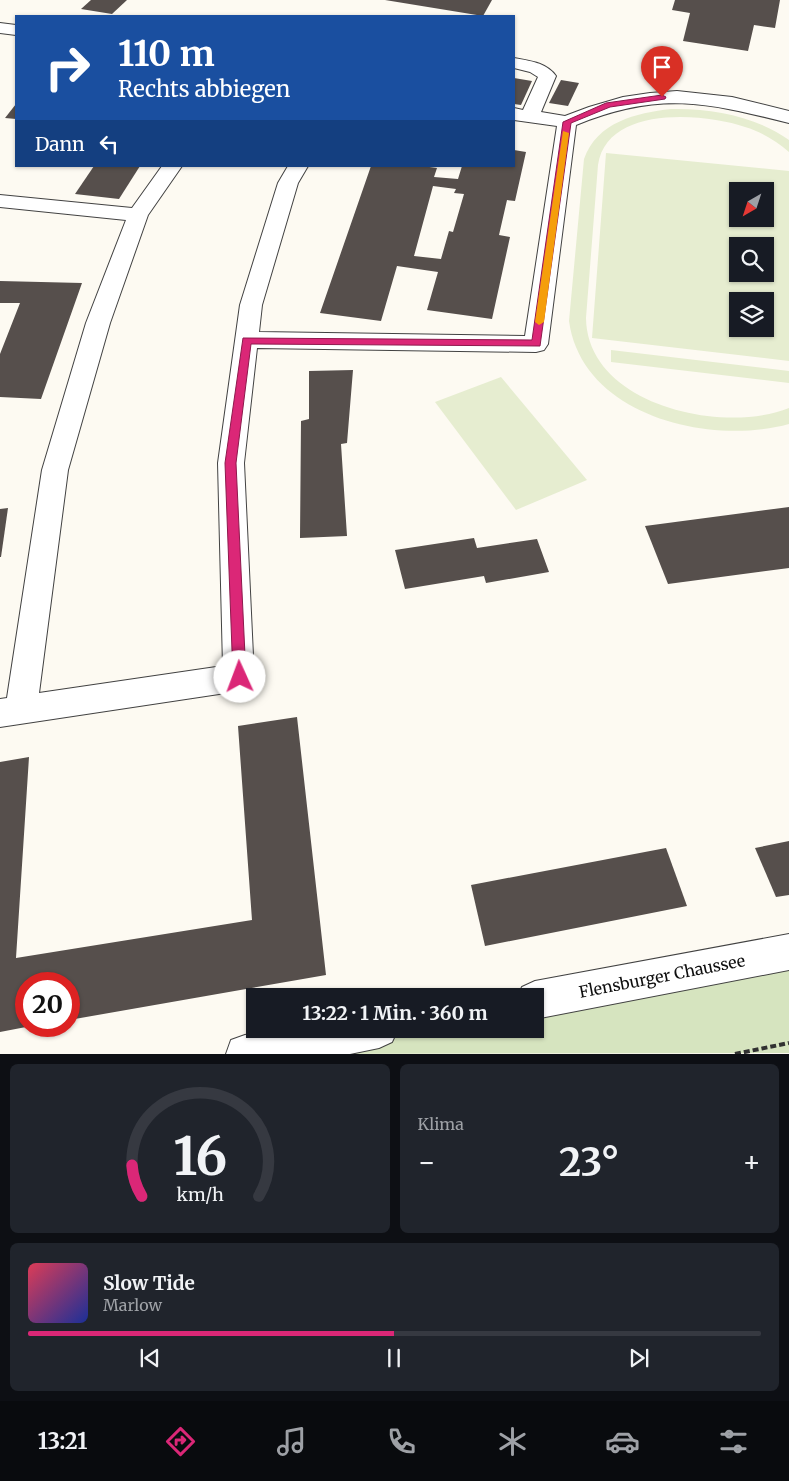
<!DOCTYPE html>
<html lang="de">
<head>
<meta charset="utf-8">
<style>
  :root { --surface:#171b24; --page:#20242c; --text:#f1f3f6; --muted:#9ea1a6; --line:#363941; --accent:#db2777 }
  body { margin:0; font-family:Merriweather,serif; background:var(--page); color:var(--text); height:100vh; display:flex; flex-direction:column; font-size:19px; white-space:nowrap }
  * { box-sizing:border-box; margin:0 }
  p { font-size:16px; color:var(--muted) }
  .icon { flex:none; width:28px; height:28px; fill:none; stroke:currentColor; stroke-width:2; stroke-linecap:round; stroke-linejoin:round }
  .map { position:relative; height:1054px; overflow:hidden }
  .side { display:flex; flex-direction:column; gap:10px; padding:10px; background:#0d0f14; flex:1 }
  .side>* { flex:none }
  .guide { position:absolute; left:15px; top:15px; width:500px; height:152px; border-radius:0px; box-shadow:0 1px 4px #0004; background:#1a4fa0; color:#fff; overflow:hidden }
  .needle { width:32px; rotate:219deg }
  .buttons { position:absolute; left:729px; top:182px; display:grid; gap:10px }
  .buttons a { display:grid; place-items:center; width:45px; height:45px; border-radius:0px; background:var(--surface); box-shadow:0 1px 4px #0004; font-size:25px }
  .speed { position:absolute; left:15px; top:972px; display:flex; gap:10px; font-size:25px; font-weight:700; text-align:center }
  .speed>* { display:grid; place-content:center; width:65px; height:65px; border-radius:50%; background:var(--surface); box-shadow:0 1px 4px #0004; line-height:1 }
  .speed .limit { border:8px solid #d22; background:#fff; color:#111 }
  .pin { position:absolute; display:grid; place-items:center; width:42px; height:42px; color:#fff; margin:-51px -21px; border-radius:50% 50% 50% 0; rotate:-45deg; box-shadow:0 0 5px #0007 }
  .pin .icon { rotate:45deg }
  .me { position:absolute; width:55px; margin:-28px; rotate:358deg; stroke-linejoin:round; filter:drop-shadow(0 0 4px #0008) }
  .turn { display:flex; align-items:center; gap:18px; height:105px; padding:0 20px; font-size:22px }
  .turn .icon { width:65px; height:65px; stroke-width:2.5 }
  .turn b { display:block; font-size:35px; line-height:42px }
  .then { display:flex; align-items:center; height:48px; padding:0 20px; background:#0003; gap:10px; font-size:19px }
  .big { font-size:38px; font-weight:700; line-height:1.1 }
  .side .tile { flex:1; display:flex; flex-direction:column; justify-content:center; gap:8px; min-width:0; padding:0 18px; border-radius:8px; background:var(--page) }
  .side .dial { align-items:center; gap:0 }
  .dial svg { height:130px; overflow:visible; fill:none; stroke:var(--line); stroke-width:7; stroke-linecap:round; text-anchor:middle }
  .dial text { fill:var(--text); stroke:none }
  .song { display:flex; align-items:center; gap:15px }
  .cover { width:60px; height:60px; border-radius:8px; background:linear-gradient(135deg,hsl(350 70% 55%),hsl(230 70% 35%)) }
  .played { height:5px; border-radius:2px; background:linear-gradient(90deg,var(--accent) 50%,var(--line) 50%) }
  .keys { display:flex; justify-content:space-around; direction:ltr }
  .heat { display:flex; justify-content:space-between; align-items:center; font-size:28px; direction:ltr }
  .side .tiles { flex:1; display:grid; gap:10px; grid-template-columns:1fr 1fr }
  .tile:last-child { grid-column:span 2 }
  .trip { position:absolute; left:246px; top:988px; width:298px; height:50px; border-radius:0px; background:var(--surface); box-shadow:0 1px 4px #0004; font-weight:700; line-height:50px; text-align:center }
  .dock { display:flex; height:80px; justify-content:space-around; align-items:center; background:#090b0e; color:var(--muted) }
  .dock .icon { width:35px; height:35px }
  .dock .active { color:var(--accent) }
  .dock b { font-size:22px; color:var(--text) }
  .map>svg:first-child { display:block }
</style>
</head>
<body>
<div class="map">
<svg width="789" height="1054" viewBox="0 0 789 1054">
  <rect width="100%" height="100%" fill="#fdfaf2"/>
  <!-- green -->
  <polygon fill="#d6e4bf" points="789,969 789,1053 300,1054 442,1029 535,1029 535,1013"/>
  <!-- pitch -->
  <g fill="#e6edd0" fill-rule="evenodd">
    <path d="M671 109C712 108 755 116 789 140V152C776 141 762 132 745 127 704 113 607 105 598 165L586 318C587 405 723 435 789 408V424C710 446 582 416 569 321L584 159C597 122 636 113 671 109Z"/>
    <path d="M606 153 789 171V361L592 338ZM738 191H765V219H738ZM738 246H765V274H738ZM738 301H765V329H738Z"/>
    <polygon points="611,350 789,371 789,383 611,362"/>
    <polygon points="501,377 587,480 516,510 435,402"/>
  </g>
  <!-- building -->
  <g fill="#564f4c" fill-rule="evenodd">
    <polygon points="91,0 127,0 112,14 81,9"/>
    <polygon points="385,0 492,0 483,16"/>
    <polygon points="675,0 780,0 775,28 754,25 748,51 683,41 690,13 672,10"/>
    <polygon points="514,78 532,81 521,105 514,104"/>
    <polygon points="561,80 579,83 568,106 549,103"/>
    <polygon points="16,104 16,119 5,118"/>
    <path d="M514 150 526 152 515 201 507 200 499 235 510 237 492 319 427 310 438 272 397 266 381 321 320 313 371 166H422L437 168 434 177 458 179 462 166H514ZM433 186 456 189 454 193 464 194 453 232 449 231 441 259 414 256Z"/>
    <polygon points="94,166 140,166 119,199 75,194"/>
    <polygon points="0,281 82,283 41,399 0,397 0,354 20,303 0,303"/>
    <polygon points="353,370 347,443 341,444 347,536 300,538 301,421 309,419 309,371"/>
    <polygon points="789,507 789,568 668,584 645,526"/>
    <polygon points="8,508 1,557 0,557 0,509"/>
    <polygon points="474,538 477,548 537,539 549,572 486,583 484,576 405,589 395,550"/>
    <polygon points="297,717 326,975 69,1020 69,984 26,984 26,1027 0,1032 0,762 29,757 16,958 252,920 238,726"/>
    <polygon points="789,841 789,895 776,897 755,848"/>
    <polygon points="666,848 687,906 485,946 471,885"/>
  </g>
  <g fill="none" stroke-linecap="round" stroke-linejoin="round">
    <!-- minor casing -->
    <g stroke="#424242" stroke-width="2">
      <g id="minor">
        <polygon points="0,23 16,25 16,35 0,33"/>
        <path d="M514 58C529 61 546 62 556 76L541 112 565 116 589 107 623 97 650 93 677 91 732 97 789 111V123C705 102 659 91 576 125L548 344 544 350 536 352 257 348 244 463 254 677 250 687 239 691 0 727V699L7 698 42 470 86 323 126 220 0 207V195L132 208 162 166H182L148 215 110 323 68 470 39 693 223 666 218 463 240 305 278 183 288 166H308L298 183 262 305 259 332 525 336 557 126 514 120V108L523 110 538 77 530 72 514 68Z"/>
        <polygon points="789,934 789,970 535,1019 535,996 518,996 522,987 535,981"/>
        <polygon points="277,1029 398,1029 392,1042 379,1048 350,1054 226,1054 231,1040 245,1035"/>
      </g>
    </g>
    <!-- path -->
    <polyline stroke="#313131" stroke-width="4" stroke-dasharray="6 3" stroke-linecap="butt" points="735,1054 789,1043"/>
    <!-- minor -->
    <use href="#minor" fill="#fff" fill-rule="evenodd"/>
  </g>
  <!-- route -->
  <polygon fill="#db2777" stroke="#8e194d" points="662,95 666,97 665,99 610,107 571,123 540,346 251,344 236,463 246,677 244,681 240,682 235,681 233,677 225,463 243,338 532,340 563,122 606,103"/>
  <!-- slow -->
  <polygon fill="#f59e0b" points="563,131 569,133 544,322 539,325 535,322"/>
  <g text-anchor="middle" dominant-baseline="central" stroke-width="5" stroke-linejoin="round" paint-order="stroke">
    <!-- near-street labels -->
    <g font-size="16" fill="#0f0f0f" stroke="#fff">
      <text transform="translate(662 976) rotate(-11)">Flensburger Chaussee</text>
    </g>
  </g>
</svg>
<div class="buttons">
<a><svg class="needle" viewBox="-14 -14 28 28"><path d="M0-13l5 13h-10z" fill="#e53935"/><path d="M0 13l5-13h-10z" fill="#9ea1a6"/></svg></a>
<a><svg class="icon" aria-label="search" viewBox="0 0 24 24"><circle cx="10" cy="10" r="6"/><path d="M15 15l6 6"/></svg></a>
<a><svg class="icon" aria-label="layers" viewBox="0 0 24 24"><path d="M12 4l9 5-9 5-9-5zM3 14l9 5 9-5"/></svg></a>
</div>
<div class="speed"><div class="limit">20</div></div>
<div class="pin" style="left:662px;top:97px;background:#d93025"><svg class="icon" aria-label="arrive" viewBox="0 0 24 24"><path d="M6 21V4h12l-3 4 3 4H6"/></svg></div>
<svg class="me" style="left:240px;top:677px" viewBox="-20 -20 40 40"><circle r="19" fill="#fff"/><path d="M0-13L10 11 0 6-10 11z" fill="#db2777"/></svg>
<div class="trip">13:22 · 1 Min. · 360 m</div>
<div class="guide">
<div class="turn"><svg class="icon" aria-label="right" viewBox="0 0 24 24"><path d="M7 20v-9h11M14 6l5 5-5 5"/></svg><div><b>110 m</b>Rechts abbiegen</div></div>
<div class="then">Dann<svg class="icon" aria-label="left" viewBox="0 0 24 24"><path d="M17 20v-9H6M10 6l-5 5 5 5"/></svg></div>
</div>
</div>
<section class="side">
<div class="tiles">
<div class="tile dial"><svg viewBox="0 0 100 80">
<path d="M14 69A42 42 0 1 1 86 69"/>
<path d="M14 69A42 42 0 0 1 8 50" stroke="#db2777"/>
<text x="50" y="56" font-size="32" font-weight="700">16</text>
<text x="50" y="72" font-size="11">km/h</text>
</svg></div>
<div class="tile"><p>Klima</p>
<div class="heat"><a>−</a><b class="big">23°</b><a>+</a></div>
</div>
<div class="tile">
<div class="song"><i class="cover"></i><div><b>Slow Tide</b><p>Marlow</p></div></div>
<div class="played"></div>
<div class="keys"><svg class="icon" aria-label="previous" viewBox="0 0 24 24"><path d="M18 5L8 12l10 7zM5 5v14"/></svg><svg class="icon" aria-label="pause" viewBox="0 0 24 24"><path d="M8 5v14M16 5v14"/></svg><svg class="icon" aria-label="next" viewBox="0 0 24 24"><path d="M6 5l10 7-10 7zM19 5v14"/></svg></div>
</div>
</div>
</section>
<nav class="dock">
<b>13:21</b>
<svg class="icon active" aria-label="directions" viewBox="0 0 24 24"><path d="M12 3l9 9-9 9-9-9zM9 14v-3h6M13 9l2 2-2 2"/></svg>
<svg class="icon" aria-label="music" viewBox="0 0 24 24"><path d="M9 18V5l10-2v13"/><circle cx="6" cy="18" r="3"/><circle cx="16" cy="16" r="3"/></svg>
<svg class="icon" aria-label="phone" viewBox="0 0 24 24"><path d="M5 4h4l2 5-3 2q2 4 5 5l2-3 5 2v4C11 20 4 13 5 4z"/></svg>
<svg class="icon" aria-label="climate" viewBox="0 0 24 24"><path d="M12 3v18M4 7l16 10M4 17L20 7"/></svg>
<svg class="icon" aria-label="car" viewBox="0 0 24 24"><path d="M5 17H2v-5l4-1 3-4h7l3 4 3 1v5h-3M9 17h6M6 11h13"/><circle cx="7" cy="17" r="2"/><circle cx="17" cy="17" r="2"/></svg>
<svg class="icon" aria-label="filters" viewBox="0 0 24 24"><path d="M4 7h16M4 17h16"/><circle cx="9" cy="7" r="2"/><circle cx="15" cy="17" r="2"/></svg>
</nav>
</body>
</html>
